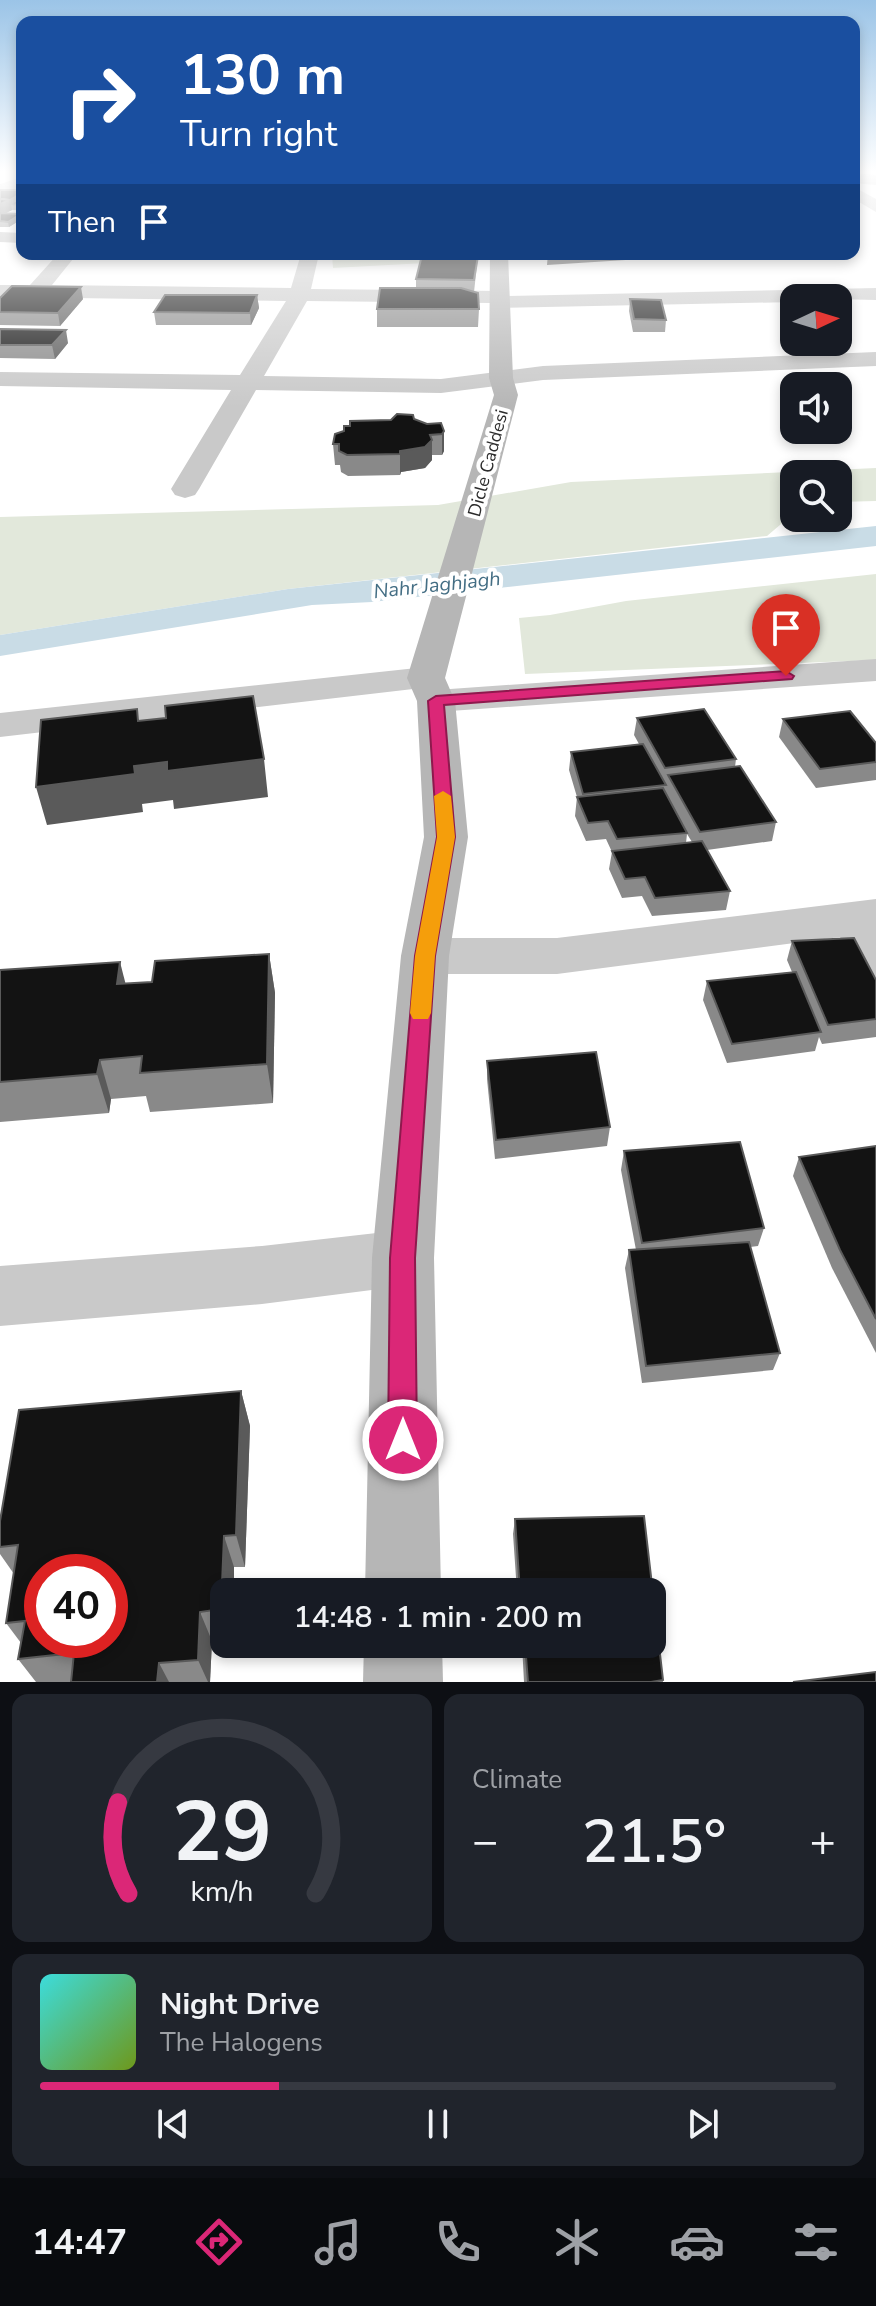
<!DOCTYPE html>
<html lang="en">
<head>
<meta charset="utf-8">
<style>
  :root { --surface:#171b24; --page:#20242c; --text:#f1f3f6; --muted:#9ea1a6; --line:#363941; --accent:#db2777 }
  body { margin:0; font-family:"Nunito Sans",sans-serif; background:var(--page); color:var(--text); height:100vh; display:flex; flex-direction:column; font-size:30px; white-space:nowrap }
  * { box-sizing:border-box; margin:0 }
  p { font-size:26px; color:var(--muted) }
  .icon { flex:none; width:44px; height:44px; fill:none; stroke:currentColor; stroke-width:2; stroke-linecap:round; stroke-linejoin:round }
  .map { position:relative; height:1682px; overflow:hidden }
  .panel { display:flex; flex-direction:column; gap:12px; padding:12px; background:#0d0f14; flex:1 }
  .panel>* { flex:none }
  .guide { position:absolute; left:16px; top:16px; width:844px; height:244px; border-radius:16px; box-shadow:0 4px 12px #0003; background:#1a4fa0; color:#fff; overflow:hidden }
  .needle { width:52px; rotate:86deg }
  .fabs { position:absolute; left:780px; top:284px; display:grid; gap:16px }
  .fabs a { display:grid; place-items:center; width:72px; height:72px; border-radius:16px; background:var(--surface); box-shadow:0 4px 12px #0003; font-size:40px }
  .speed { position:absolute; left:24px; top:1554px; display:flex; gap:16px; font-size:40px; font-weight:700; text-align:center }
  .speed>* { display:grid; place-content:center; width:104px; height:104px; border-radius:50%; background:var(--surface); box-shadow:0 4px 12px #0003; line-height:1 }
  .speed .limit { border:12px solid #d22; background:#fff; color:#111 }
  .pin { position:absolute; display:grid; place-items:center; width:68px; height:68px; color:#fff; margin:-82px -34px; border-radius:50% 50% 50% 0; rotate:-45deg; box-shadow:0 0 8px #0007 }
  .pin .icon { rotate:45deg }
  .me { position:absolute; width:88px; margin:-44px; rotate:0deg; stroke-linejoin:round; filter:drop-shadow(0 0 6px #0008) }
  .turn { display:flex; align-items:center; gap:28px; height:168px; padding:0 32px; font-size:36px }
  .turn .icon { width:104px; height:104px; stroke-width:2.5 }
  .turn b { display:block; font-size:56px; line-height:68px }
  .then { display:flex; align-items:center; height:76px; padding:0 32px; background:#0003; gap:16px; font-size:30px }
  .big { font-size:60px; font-weight:600; line-height:1.1 }
  .panel .tile { flex:1; display:flex; flex-direction:column; justify-content:center; gap:12px; min-width:0; padding:0 28px; border-radius:16px; background:var(--page) }
  .panel .dial { align-items:center; gap:0 }
  .dial svg { height:208px; overflow:visible; fill:none; stroke:var(--line); stroke-width:7; stroke-linecap:round; text-anchor:middle }
  .dial text { fill:var(--text); stroke:none }
  .song { display:flex; align-items:center; gap:24px }
  .cover { width:96px; height:96px; border-radius:12px; background:linear-gradient(135deg,hsl(180 70% 55%),hsl(80 70% 35%)) }
  .played { height:8px; border-radius:4px; background:linear-gradient(90deg,var(--accent) 30%,var(--line) 30%) }
  .keys { display:flex; justify-content:space-around; direction:ltr }
  .heat { display:flex; justify-content:space-between; align-items:center; font-size:44px; direction:ltr }
  .panel .tiles { flex:1; display:grid; gap:12px; grid-template-columns:1fr 1fr }
  .tile:last-child { grid-column:span 2 }
  .trip { position:absolute; left:210px; top:1578px; width:456px; height:80px; border-radius:16px; background:var(--surface); box-shadow:0 4px 12px #0003; font-weight:600; line-height:80px; text-align:center }
  .dock { display:flex; height:128px; justify-content:space-around; align-items:center; background:#090b0e; color:var(--muted) }
  .dock .icon { width:56px; height:56px }
  .dock .current { color:var(--accent) }
  .dock b { font-size:36px; color:var(--text) }
  .map>svg:first-child { display:block }
</style>
</head>
<body>
<div class="map">
<svg width="876" height="1682" viewBox="0 0 876 1682">
  <rect width="100%" height="100%" fill="#fff"/>
  <!-- green -->
  <g fill="#e2e8db">
    <polygon points="332,254 479,254 480,260 333,268"/>
    <polygon points="876,468 876,501 838,502 838,474 794,474 794,513 767,536 288,589 0,635 0,517 438,505 571,482"/>
    <polygon points="876,574 876,660 525,674 519,618 550,615 626,601"/>
  </g>
  <!-- water -->
  <polygon fill="#c9dce6" points="876,526 876,546 372,602 312,605 0,656 0,635 288,589"/>
  <g fill="none" stroke-linecap="round" stroke-linejoin="round">
    <!-- street -->
    <g fill="#c9c9c9" fill-rule="evenodd">
      <polygon points="22,177 22,187 0,194 0,184"/>
      <polygon points="854,187 876,199 876,212 854,199"/>
      <polygon points="58,254 77,254 52,285 291,288 301,254 319,254 311,289 500,291 509,296 876,288 876,300 794,298 794,302 500,308 490,303 307,301 264,376 441,379 543,366 876,352 876,366 543,380 441,393 256,390 199,489 195,495 185,498 175,495 171,489 231,390 0,386 0,372 240,375 286,301 0,297 0,285 30,285"/>
      <polygon points="876,659 876,681 436,712 423,709 417,701 423,693 436,690"/>
      <polygon points="426,667 439,670 445,678 439,686 0,737 0,713"/>
      <polygon points="876,899 876,977 859,972 840,937 557,974 425,974 408,969 401,956 408,943 425,938 557,938"/>
      <polygon points="403,1230 425,1238 434,1258 425,1278 403,1286 262,1304 0,1326 0,1266 262,1246"/>
    </g>
    <!-- secondary -->
    <g fill="#b6b6b6" fill-rule="evenodd">
      <polygon points="854,173 876,175 876,185 854,183"/>
      <polygon points="0,232 22,233 22,243 0,242"/>
      <polygon points="490,254 508,254 513,378 518,395 445,678 455,701 468,837 449,956 434,1258 441,1592 365,1592 372,1258 401,956 424,837 417,701 407,678 494,395 489,378"/>
      <polygon points="364,1644 442,1644 443,1682 363,1682"/>
    </g>
  </g>
  <!-- wall -->
  <g fill="#898989" fill-rule="evenodd">
    <polygon points="0,190 22,190 22,210 12,210 6,213 22,219 9,227 0,227"/>
    <polygon points="478,256 474,292 472,292 479,309 478,327 377,327 377,309 416,288 416,279"/>
    <polygon points="257,295 259,308 251,325 156,325 154,312"/>
    <polygon points="0,298 83,299 60,326 0,325"/>
    <polygon points="630,299 666,320 665,332 633,332 629,311"/>
    <polygon points="0,329 68,343 55,359 0,358"/>
    <polygon points="414,419 444,431 444,451 442,455 432,455 432,460 425,468 401,472 400,475 348,476 341,472 340,465 335,465 333,444"/>
    <path d="M637 718 736 759 735 767 776 822 772 841 707 850 730 891 726 910 652 916 642 896 622 898 609 869 612 852 606 839 586 841 575 816 577 797 569 770 571 752 639 744 634 735ZM687 834 692 842 686 843Z"/>
    <polygon points="783,719 876,743 876,780 816,788 779,737"/>
    <polygon points="792,941 876,980 876,1037 822,1044 819,1037 815,1051 727,1063 703,1000 707,981 792,972 787,960"/>
    <polygon points="269,954 275,993 273,1103 150,1112 146,1096 111,1099 109,1113 0,1122 0,970 126,984 152,982"/>
    <polygon points="487,1061 610,1127 607,1146 495,1159 487,1079"/>
    <polygon points="876,1146 876,1353 832,1268 793,1176 799,1157"/>
    <polygon points="624,1151 764,1228 758,1246 750,1247 780,1353 773,1370 642,1383 625,1268 629,1250 636,1250 621,1170"/>
    <polygon points="241,1391 250,1426 245,1567 234,1567 224,1592 224,1639 212,1641 210,1682 36,1682 18,1659 21,1643 6,1623 14,1574 0,1554 0,1521"/>
    <polygon points="644,1516 663,1680 663,1682 524,1682 522,1644 652,1644 652,1592 517,1592 513,1534 515,1519"/>
  </g>
  <!-- shaded-wall -->
  <g fill="#5a5a5a">
    <polygon points="22,193 22,199 11,204 12,210 0,216 0,204"/>
    <polygon points="21,214 22,219 9,227 8,222"/>
    <polygon points="548,254 641,254 641,259 547,265"/>
    <polygon points="81,287 83,299 60,326 58,313"/>
    <polygon points="257,295 259,308 251,325 250,313"/>
    <polygon points="66,330 68,343 55,359 52,345"/>
    <polygon points="444,431 444,451 442,455 442,434"/>
    <polygon points="432,440 432,460 425,468 401,472 400,475 400,451"/>
    <polygon points="264,759 268,797 174,809 173,800 142,804 143,812 47,825 36,787 134,766 167,762"/>
    <polygon points="269,954 275,993 273,1103 267,1064"/>
    <polygon points="120,962 130,1001 117,984"/>
    <polygon points="100,1060 111,1099 109,1113 97,1074"/>
    <polygon points="241,1391 250,1426 245,1567 236,1535"/>
    <polygon points="224,1536 234,1567 234,1592 224,1592 224,1617 221,1609"/>
    <polygon points="200,1612 212,1641 210,1682 208,1682 198,1660"/>
    <polygon points="159,1663 169,1682 157,1682"/>
  </g>
  <!-- building -->
  <g fill="#131313" stroke="#5a5a5a" stroke-width="2" fill-rule="evenodd">
    <polygon points="0,190 22,190 22,193 10,200 0,199"/>
    <polygon points="21,198 22,198 22,205 10,204"/>
    <polygon points="0,199 10,200 0,204"/>
    <polygon points="0,213 21,214 8,222 0,221"/>
    <polygon points="422,255 478,256 474,280 416,279"/>
    <polygon points="12,286 81,287 58,313 0,312 0,298"/>
    <polygon points="380,288 461,288 478,293 479,309 377,309"/>
    <polygon points="165,295 257,295 250,313 154,312"/>
    <polygon points="630,299 661,300 666,320 634,319"/>
    <polygon points="0,329 66,330 52,345 0,345"/>
    <polygon points="397,414 413,415 414,419 427,424 441,423 444,431 442,434 430,435 432,440 425,447 400,451 400,454 347,455 339,451 339,444 333,444 335,434 344,431 344,426 350,426 350,421 391,420"/>
    <polygon points="253,696 264,759 167,771 167,762 134,766 135,774 36,787 41,720 137,709 138,721 166,718 165,706"/>
    <polygon points="704,709 736,759 665,768 637,718"/>
    <polygon points="850,711 876,743 876,762 820,769 783,719"/>
    <polygon points="643,744 666,785 583,794 571,752"/>
    <polygon points="740,766 776,822 700,832 668,775"/>
    <polygon points="663,788 687,833 617,839 608,821 588,823 577,797"/>
    <polygon points="702,841 730,891 655,898 645,877 625,879 612,851"/>
    <polygon points="854,938 876,980 876,1019 828,1025 792,941"/>
    <polygon points="269,954 267,1064 140,1073 142,1056 100,1060 97,1074 0,1082 0,970 120,962 117,984 152,982 155,961"/>
    <polygon points="796,972 821,1032 732,1044 707,981"/>
    <polygon points="596,1052 610,1127 496,1140 487,1061"/>
    <polygon points="740,1142 764,1228 642,1243 624,1151"/>
    <polygon points="876,1146 876,1319 840,1250 799,1157"/>
    <polygon points="749,1242 780,1353 646,1366 629,1250"/>
    <path d="M241 1391 236 1535 224 1536 221 1609 200 1612 198 1660 159 1663 157 1682H71L74 1653 18 1659 25 1621 6 1623 18 1545 0 1547V1521L19 1410ZM42 1572H110V1640H42Z"/>
    <polygon points="644,1516 663,1680 651,1682 528,1682 525,1644 652,1644 652,1592 520,1592 515,1519"/>
    <polygon points="876,1672 876,1682 793,1682"/>
  </g>
  <!-- sky -->
  <linearGradient id="sky" x2="0" y2="1"><stop stop-color="#9bc4e7"/><stop offset="0.42" stop-color="#fff"/><stop offset="1" stop-color="#fff" stop-opacity="0"/></linearGradient>
  <rect width="876" height="407" fill="url(#sky)"/>
  <!-- route -->
  <polygon fill="#db2777" stroke="#8e194d" stroke-width="2" points="786,671 794,676 792,679 444,705 455,837 435,956 415,1258 417,1440 413,1450 403,1455 393,1450 388,1440 390,1258 415,956 437,837 428,701 436,696"/>
  <!-- slow -->
  <polygon fill="#f59e0b" points="443,791 451,796 455,837 435,956 431,1013 428,1019 413,1019 410,1013 415,956 437,837 434,796"/>
  <g text-anchor="middle" dominant-baseline="central" stroke-width="8" stroke-linejoin="round" paint-order="stroke">
    <!-- far-street labels -->
    <g font-size="18" fill="#2c2c2c" stroke="#fff">
      <text transform="translate(488 463) rotate(-75)">Dicle Caddesi</text>
    </g>
    <!-- far-water labels -->
    <g font-size="20" font-style="italic" fill="#446e84" stroke="#fff">
      <text transform="translate(437 585) rotate(-6)">Nahr Jaghjagh</text>
    </g>
  </g>
</svg>
<div class="fabs">
<a><svg class="needle" viewBox="-14 -14 28 28"><path d="M0-13l5 13h-10z" fill="#e53935"/><path d="M0 13l5-13h-10z" fill="#9ea1a6"/></svg></a>
<a><svg class="icon" aria-label="sound" viewBox="0 0 24 24"><path d="M4 9h4l5-4v14l-5-4H4zM17 9q2 3 0 6"/></svg></a>
<a><svg class="icon" aria-label="search" viewBox="0 0 24 24"><circle cx="10" cy="10" r="6"/><path d="M15 15l6 6"/></svg></a>
</div>
<div class="speed"><div class="limit">40</div></div>
<div class="pin" style="left:786px;top:676px;background:#d93025"><svg class="icon" aria-label="arrive" viewBox="0 0 24 24"><path d="M6 21V4h12l-3 4 3 4H6"/></svg></div>
<svg class="me" style="left:403px;top:1440px" viewBox="-20 -20 40 40"><circle r="17" fill="#db2777" stroke="#fff" stroke-width="3"/><path d="M0-11L8 9 0 5-8 9z" fill="#fff"/></svg>
<div class="trip">14:48 · 1 min · 200 m</div>
<div class="guide">
<div class="turn"><svg class="icon" aria-label="right" viewBox="0 0 24 24"><path d="M7 20v-9h11M14 6l5 5-5 5"/></svg><div><b>130 m</b>Turn right</div></div>
<div class="then">Then<svg class="icon" aria-label="arrive" viewBox="0 0 24 24"><path d="M6 21V4h12l-3 4 3 4H6"/></svg></div>
</div>
</div>
<section class="panel">
<div class="tiles">
<div class="tile dial"><svg viewBox="0 0 100 80">
<path d="M14 69A42 42 0 1 1 86 69"/>
<path d="M14 69A42 42 0 0 1 10 34" stroke="#db2777"/>
<text x="50" y="56" font-size="32" font-weight="700">29</text>
<text x="50" y="72" font-size="11">km/h</text>
</svg></div>
<div class="tile"><p>Climate</p>
<div class="heat"><a>−</a><b class="big">21.5°</b><a>+</a></div>
</div>
<div class="tile">
<div class="song"><i class="cover"></i><div><b>Night Drive</b><p>The Halogens</p></div></div>
<div class="played"></div>
<div class="keys"><svg class="icon" aria-label="previous" viewBox="0 0 24 24"><path d="M18 5L8 12l10 7zM5 5v14"/></svg><svg class="icon" aria-label="pause" viewBox="0 0 24 24"><path d="M8 5v14M16 5v14"/></svg><svg class="icon" aria-label="next" viewBox="0 0 24 24"><path d="M6 5l10 7-10 7zM19 5v14"/></svg></div>
</div>
</div>
</section>
<nav class="dock">
<b>14:47</b>
<svg class="icon current" aria-label="directions" viewBox="0 0 24 24"><path d="M12 3l9 9-9 9-9-9zM9 14v-3h6M13 9l2 2-2 2"/></svg>
<svg class="icon" aria-label="music" viewBox="0 0 24 24"><path d="M9 18V5l10-2v13"/><circle cx="6" cy="18" r="3"/><circle cx="16" cy="16" r="3"/></svg>
<svg class="icon" aria-label="phone" viewBox="0 0 24 24"><path d="M5 4h4l2 5-3 2q2 4 5 5l2-3 5 2v4C11 20 4 13 5 4z"/></svg>
<svg class="icon" aria-label="climate" viewBox="0 0 24 24"><path d="M12 3v18M4 7l16 10M4 17L20 7"/></svg>
<svg class="icon" aria-label="car" viewBox="0 0 24 24"><path d="M5 17H2v-5l4-1 3-4h7l3 4 3 1v5h-3M9 17h6M6 11h13"/><circle cx="7" cy="17" r="2"/><circle cx="17" cy="17" r="2"/></svg>
<svg class="icon" aria-label="filters" viewBox="0 0 24 24"><path d="M4 7h16M4 17h16"/><circle cx="9" cy="7" r="2"/><circle cx="15" cy="17" r="2"/></svg>
</nav>
</body>
</html>
